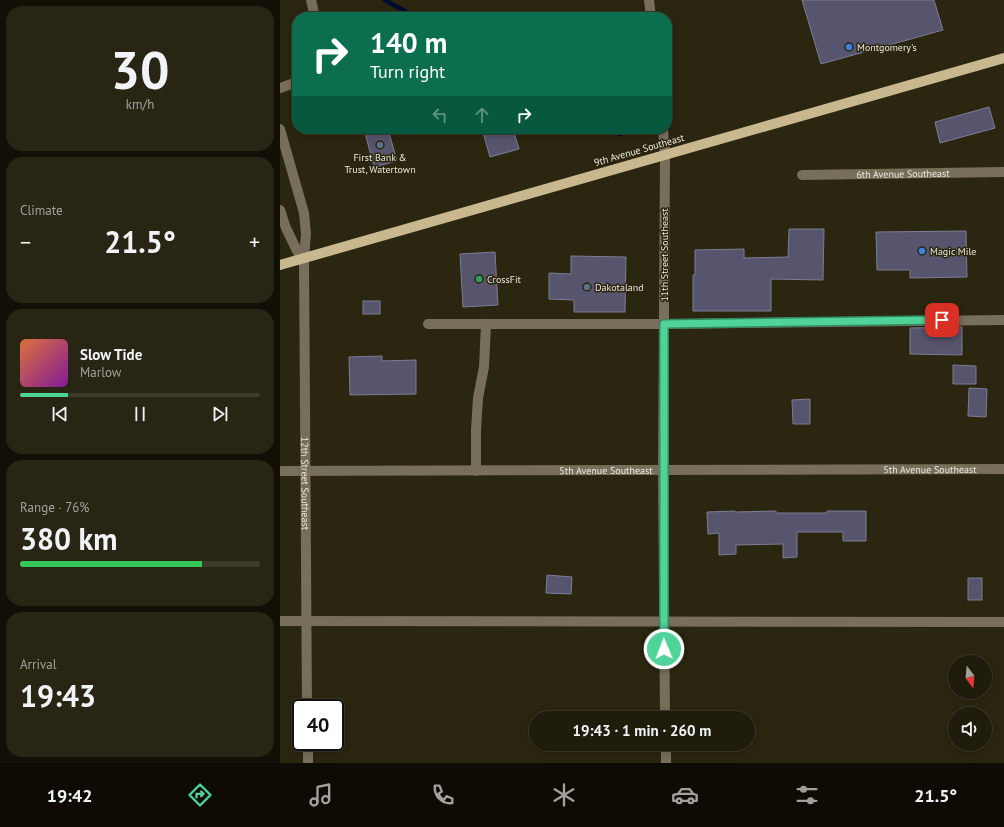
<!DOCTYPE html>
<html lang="en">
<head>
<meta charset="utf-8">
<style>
  :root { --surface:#201c0b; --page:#282514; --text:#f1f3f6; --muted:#a2a19d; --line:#3d3a2c; --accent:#4fd399 }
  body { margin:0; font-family:"PT Sans",sans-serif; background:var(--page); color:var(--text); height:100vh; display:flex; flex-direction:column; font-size:15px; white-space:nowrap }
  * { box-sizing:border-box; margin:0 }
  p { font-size:13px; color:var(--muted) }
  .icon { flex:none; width:22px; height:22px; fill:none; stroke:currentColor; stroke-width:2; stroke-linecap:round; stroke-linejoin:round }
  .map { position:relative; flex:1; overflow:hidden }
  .details { display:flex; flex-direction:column; gap:6px; padding:6px; background:#120f06; width:280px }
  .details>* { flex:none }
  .hud { position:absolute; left:12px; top:12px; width:380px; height:122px; border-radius:16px; box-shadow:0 2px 10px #0003,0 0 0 1px var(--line); background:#0b6e4f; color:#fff; overflow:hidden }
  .needle { width:26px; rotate:164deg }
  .tools { position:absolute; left:668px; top:655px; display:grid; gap:8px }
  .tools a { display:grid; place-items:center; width:44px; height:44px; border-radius:50%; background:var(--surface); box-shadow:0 2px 10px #0003,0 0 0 1px var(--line); font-size:20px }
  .speed { position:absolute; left:12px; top:699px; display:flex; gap:8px; font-size:20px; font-weight:700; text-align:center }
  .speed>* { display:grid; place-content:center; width:52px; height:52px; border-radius:50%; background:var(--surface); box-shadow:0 2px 10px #0003,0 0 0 1px var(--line); line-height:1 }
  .speed .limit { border:2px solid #111; border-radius:6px; background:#fff; color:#111 }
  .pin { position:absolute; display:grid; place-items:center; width:34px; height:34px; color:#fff; margin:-17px; border-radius:8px; box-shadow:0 2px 6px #0006 }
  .me { position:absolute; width:44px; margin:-22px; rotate:359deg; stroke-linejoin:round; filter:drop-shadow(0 0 3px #0008) }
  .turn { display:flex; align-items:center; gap:14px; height:84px; padding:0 12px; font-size:18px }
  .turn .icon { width:52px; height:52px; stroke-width:2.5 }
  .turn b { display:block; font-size:28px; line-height:34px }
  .lanes { display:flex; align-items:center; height:38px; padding:0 12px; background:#0003; justify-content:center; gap:20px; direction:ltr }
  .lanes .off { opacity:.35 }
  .big { font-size:30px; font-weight:600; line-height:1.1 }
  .details .card { flex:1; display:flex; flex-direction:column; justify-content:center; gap:6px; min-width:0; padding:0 14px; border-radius:16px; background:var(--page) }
  .details .dial { align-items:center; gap:0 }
  .dial b { font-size:52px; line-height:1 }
  .song { display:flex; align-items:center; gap:12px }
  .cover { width:48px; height:48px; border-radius:6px; background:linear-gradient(135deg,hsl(20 70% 55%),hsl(290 70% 35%)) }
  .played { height:4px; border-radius:2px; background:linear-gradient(90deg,var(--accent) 20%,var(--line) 20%) }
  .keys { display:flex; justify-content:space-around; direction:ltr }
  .heat { display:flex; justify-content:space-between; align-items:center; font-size:22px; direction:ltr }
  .charge { height:6px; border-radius:3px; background:linear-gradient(90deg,#34c759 76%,var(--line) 0) }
  .trip { position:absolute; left:249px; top:711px; width:226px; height:40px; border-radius:20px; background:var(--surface); box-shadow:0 2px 10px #0003,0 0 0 1px var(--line); font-weight:600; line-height:40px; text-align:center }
  .tab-bar { display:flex; height:64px; justify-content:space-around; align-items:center; background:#0d0b04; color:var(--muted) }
  .tab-bar .icon { width:28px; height:28px }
  .tab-bar .on { color:var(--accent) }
  .tab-bar b { font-size:18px; color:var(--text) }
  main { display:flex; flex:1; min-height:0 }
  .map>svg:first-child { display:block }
</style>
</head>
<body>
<main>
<section class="details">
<div class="card dial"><b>30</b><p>km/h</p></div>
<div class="card"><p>Climate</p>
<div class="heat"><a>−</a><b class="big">21.5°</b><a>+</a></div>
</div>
<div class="card">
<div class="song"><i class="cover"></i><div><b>Slow Tide</b><p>Marlow</p></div></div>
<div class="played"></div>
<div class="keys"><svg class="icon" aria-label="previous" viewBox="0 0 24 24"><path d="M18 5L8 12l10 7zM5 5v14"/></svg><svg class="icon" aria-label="pause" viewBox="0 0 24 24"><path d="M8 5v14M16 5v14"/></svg><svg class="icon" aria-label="next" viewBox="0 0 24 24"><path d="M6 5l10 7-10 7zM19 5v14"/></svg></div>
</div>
<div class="card"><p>Range · 76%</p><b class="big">380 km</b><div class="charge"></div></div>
<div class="card"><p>Arrival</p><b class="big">19:43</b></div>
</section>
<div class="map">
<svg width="724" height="763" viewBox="0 0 724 763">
  <rect width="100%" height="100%" fill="#2a260f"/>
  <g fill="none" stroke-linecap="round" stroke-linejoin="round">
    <!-- stream -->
    <g stroke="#030e2e" stroke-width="4.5">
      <polyline points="105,0 135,17"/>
      <polyline points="332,129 340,134"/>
    </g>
  </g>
  <!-- building -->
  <g fill="#57556d" stroke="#7e7c96">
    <polygon points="522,0 654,0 663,30 541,64"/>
    <polygon points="709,107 715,128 660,143 655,122"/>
    <polygon points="84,129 108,129 117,161 94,167"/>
    <polygon points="202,129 233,129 239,149 210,157"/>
    <polygon points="509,229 544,229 543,280 491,279 491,311 413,311 413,275 415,275 415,250 464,249 464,258 508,257"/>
    <polygon points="686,231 687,277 630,278 630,270 597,270 596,232"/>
    <polygon points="215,252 218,305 183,307 180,254"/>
    <polygon points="291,256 346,257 345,312 294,312 294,300 269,299 269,273 291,274"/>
    <rect x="83" y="301" width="17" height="13"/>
    <polygon points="682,327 682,355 630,354 630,328"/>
    <polygon points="102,356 102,361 136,360 136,394 70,395 69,357"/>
    <polygon points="673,365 696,366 696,384 673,384"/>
    <polygon points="689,388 707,389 706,417 688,416"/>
    <polygon points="530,399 530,424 513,424 512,400"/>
    <polygon points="455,511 455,512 496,511 496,513 547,513 547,511 586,511 586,541 563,541 563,532 517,532 517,557 503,558 503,544 456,545 456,554 439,555 439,533 428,534 427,512"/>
    <polygon points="267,575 292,577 291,594 266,593"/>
    <rect x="688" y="578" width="14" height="22"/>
  </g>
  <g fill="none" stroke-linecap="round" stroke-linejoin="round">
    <!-- minor -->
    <g stroke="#776e5c" stroke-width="10">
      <polyline points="31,0 35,17"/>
      <polyline points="369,0 371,17"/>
      <polyline points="0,88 17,82"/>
      <path id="s1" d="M0 129 24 213 26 234 24 258 27 708"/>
      <polyline points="383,129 385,155 383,471 385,718"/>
      <path id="s2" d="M522 175 724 172"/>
      <polyline points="0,210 6,228 21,259"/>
      <polyline points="148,324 384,324 724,320"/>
      <path id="s3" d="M0 471 724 469"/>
      <polyline points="196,471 196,430 198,398 204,367 206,324"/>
      <polyline points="0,621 724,622"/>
      <polyline points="28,742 28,763"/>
      <polyline points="386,744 386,763"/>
    </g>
    <!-- major -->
    <polyline stroke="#c9b790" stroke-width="10" points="0,265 724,58"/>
  </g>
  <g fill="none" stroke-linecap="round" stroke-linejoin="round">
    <!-- route casing -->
    <g stroke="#338963" stroke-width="10">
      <polyline id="route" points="384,649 384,324 662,320"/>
    </g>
    <!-- route -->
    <use href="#route" stroke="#4fd399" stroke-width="7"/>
  </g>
  <!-- markers -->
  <g fill="#3f7fe0" stroke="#2a260f" stroke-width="1.5">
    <circle cx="569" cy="47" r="4"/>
    <circle cx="642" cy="251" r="4"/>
  </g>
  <g fill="#5c6f8a" stroke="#2a260f" stroke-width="1.5">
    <circle cx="100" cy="145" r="4"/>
    <circle cx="307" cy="287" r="4"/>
  </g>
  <circle fill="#2e9e5b" stroke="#2a260f" stroke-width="1.5" cx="199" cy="279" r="4"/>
  <g text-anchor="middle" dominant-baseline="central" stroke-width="3" stroke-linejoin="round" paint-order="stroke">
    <!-- poi labels -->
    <g font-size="10" fill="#ebe9db" stroke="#2a260f" text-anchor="start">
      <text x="577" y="47">Montgomery's</text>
      <text x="100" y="157" text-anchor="middle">First Bank &amp;<tspan x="100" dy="12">Trust, Watertown</tspan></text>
      <text x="650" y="251">Magic Mile</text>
      <text x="207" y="279">CrossFit</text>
      <text x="315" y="287">Dakotaland</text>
    </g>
    <!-- street labels -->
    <g font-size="10" fill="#ebe9db" stroke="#2a260f">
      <text transform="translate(359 150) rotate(-16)">9th Avenue Southeast</text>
      <text stroke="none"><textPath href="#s2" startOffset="101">6th Avenue Southeast</textPath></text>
      <text transform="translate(384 255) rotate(-90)">11th Street Southeast</text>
      <text stroke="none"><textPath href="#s3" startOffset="650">5th Avenue Southeast</textPath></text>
      <text stroke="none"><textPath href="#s3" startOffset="326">5th Avenue Southeast</textPath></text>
      <text stroke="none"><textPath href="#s1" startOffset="358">12th Street Southeast</textPath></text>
    </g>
  </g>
</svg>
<div class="tools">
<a><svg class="needle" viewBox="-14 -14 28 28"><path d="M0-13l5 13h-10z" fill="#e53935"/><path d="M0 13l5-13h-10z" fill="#a2a19d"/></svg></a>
<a><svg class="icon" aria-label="sound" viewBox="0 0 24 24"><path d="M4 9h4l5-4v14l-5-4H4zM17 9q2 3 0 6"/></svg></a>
</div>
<div class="speed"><div class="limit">40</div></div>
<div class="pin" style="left:662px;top:320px;background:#d93025"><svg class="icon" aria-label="arrive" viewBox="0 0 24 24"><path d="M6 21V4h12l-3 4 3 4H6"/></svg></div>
<svg class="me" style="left:384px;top:649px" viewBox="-20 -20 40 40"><circle r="17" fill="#4fd399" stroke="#fff" stroke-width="3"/><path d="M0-11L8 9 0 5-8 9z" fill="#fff"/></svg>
<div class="trip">19:43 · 1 min · 260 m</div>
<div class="hud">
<div class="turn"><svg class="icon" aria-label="right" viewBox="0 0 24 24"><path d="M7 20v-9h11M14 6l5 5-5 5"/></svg><div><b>140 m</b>Turn right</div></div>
<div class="lanes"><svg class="icon off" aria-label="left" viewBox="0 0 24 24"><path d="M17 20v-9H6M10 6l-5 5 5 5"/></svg><svg class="icon off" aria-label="ahead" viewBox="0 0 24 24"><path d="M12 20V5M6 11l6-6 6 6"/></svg><svg class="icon" aria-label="right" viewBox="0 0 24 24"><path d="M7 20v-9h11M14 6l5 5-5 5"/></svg></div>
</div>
</div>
</main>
<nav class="tab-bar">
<b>19:42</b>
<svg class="icon on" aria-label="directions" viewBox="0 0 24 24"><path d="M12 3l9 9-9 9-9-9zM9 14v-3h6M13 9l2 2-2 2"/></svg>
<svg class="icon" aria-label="music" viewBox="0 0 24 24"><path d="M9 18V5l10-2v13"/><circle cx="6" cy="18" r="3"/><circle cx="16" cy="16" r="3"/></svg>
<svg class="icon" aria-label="phone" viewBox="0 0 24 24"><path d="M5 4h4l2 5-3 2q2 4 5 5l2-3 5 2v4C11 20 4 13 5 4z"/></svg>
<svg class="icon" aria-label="climate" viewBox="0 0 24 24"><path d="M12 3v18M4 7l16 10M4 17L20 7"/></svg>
<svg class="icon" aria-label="car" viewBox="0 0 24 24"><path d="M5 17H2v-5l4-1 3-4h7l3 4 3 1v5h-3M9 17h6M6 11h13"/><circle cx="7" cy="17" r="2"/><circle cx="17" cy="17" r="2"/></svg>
<svg class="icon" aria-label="filters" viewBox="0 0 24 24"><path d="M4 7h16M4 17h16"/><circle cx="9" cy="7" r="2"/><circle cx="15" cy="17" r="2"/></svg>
<b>21.5°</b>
</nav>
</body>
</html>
